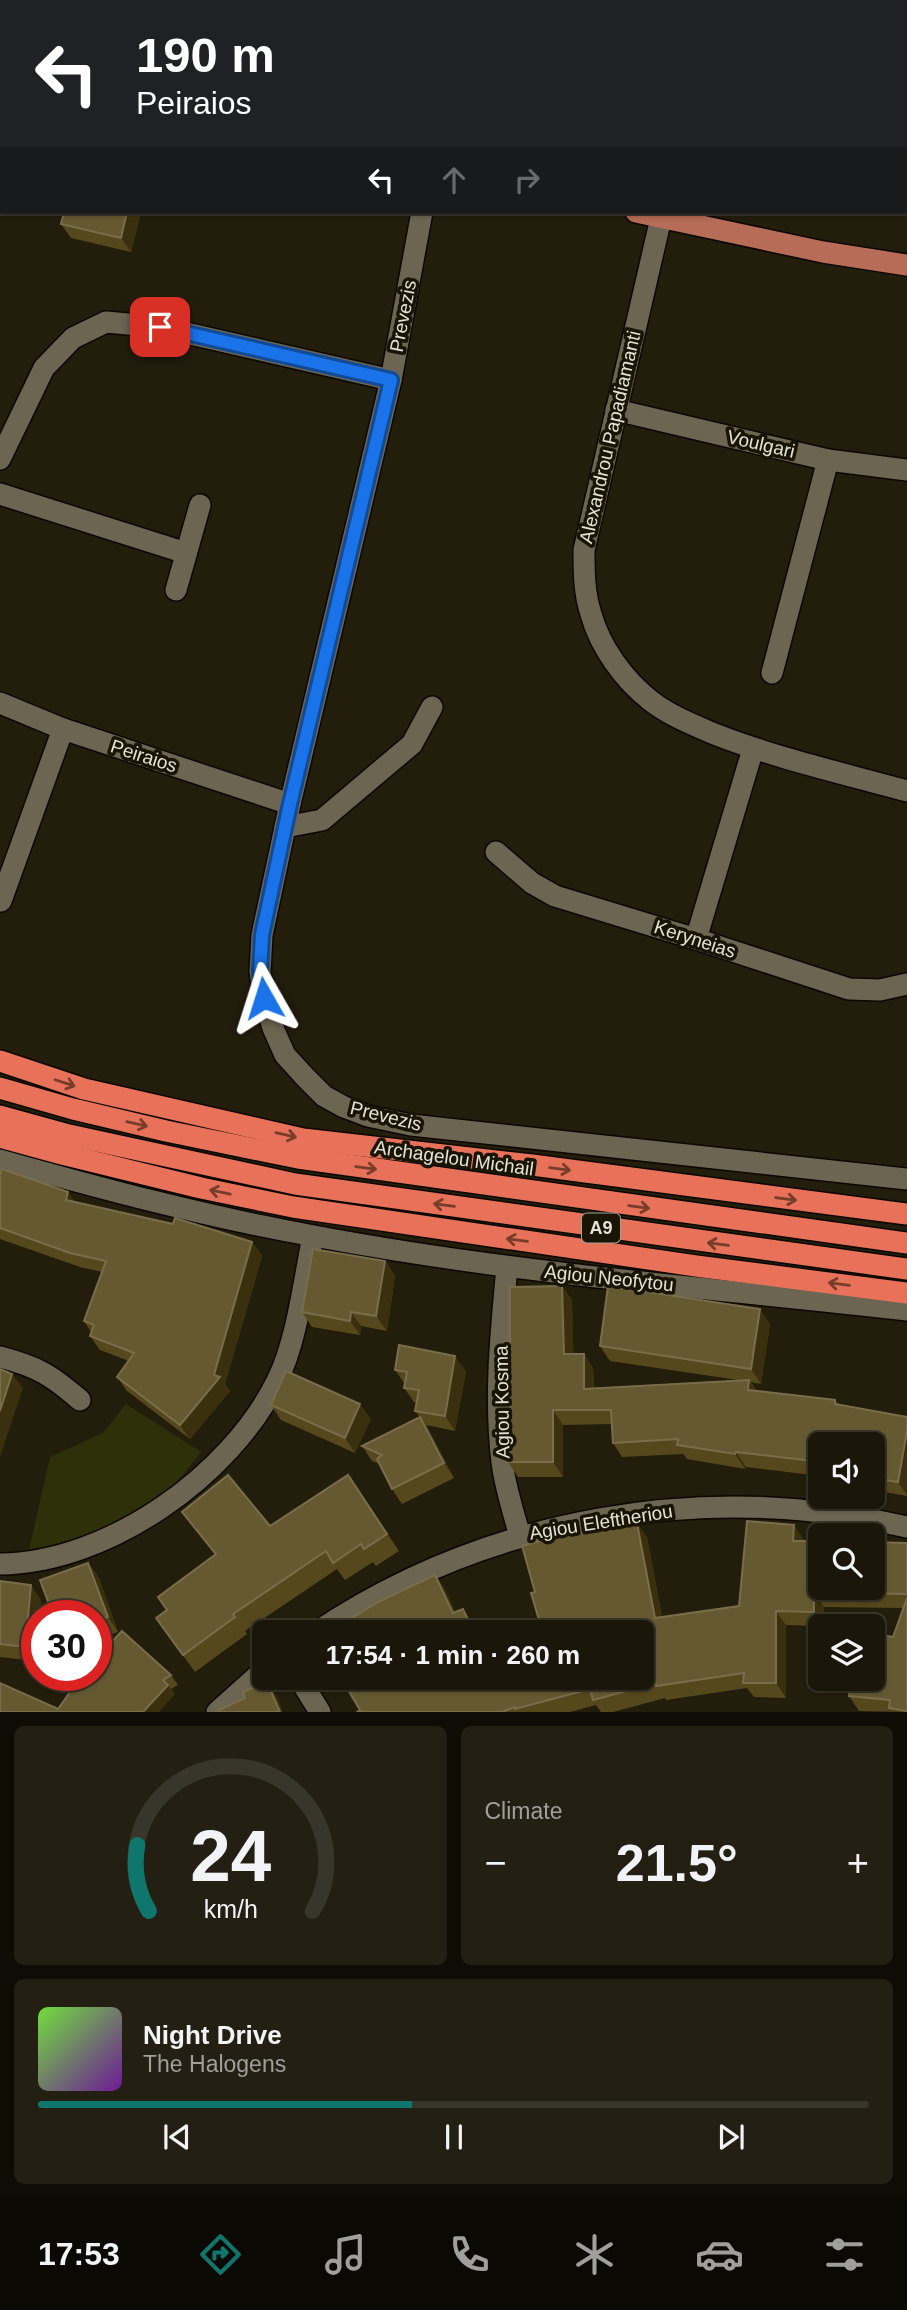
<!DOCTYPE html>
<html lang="en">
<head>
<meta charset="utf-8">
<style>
  :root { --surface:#1a1609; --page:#231f12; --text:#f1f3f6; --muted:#9f9f9c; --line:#38352a; --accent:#0f766e }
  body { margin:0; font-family:Helvetica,sans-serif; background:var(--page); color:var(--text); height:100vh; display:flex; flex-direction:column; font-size:26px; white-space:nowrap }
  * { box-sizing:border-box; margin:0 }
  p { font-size:23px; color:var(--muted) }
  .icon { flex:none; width:38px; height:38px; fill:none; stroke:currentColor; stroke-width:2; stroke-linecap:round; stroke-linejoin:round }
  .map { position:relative; height:1712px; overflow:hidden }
  .sheet { display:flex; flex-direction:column; gap:14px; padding:14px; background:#0e0c05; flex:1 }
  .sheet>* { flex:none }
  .banner { position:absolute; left:0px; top:0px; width:908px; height:214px; box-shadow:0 2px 5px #0004,0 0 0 2px var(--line); background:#202124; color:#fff; overflow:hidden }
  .controls { position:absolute; left:808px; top:1432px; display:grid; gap:14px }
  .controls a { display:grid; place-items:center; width:77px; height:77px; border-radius:10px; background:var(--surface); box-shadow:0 2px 5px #0004,0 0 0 2px var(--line); font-size:35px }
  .speed { position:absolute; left:21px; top:1600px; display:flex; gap:14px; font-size:35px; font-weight:700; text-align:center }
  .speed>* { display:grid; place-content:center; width:91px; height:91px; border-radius:50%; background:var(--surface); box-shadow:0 2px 5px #0004,0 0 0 2px var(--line); line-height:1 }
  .speed .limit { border:10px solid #d22; background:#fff; color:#111 }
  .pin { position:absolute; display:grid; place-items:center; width:60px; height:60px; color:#fff; margin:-30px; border-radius:14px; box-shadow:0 4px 10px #0006 }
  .me { position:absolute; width:77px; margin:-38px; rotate:354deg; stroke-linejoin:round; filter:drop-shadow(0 0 5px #0008) }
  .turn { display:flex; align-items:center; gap:24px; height:147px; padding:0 21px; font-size:32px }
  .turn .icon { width:91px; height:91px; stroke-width:2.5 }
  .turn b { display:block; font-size:49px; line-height:60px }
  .lanes { display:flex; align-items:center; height:66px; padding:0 21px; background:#0003; justify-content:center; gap:35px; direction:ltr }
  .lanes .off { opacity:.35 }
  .big { font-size:52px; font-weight:800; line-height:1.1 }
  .sheet .tile { flex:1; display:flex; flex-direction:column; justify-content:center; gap:10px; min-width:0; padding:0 24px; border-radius:10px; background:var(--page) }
  .sheet .dial { align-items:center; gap:0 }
  .dial svg { height:182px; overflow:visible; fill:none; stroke:var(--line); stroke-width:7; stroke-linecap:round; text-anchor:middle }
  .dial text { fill:var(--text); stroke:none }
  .song { display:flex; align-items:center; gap:21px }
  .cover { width:84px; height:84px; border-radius:10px; background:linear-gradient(135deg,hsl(100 70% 55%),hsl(280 70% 35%)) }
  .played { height:7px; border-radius:4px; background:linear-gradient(90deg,var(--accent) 45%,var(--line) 45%) }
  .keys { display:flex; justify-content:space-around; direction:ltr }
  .heat { display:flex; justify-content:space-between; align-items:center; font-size:38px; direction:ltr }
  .sheet .tiles { flex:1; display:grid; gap:14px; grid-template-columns:1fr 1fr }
  .tile:last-child { grid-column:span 2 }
  .trip { position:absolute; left:252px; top:1620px; width:402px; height:70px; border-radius:10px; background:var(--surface); box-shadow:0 2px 5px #0004,0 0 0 2px var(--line); font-weight:800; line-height:70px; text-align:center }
  .tabs { display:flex; height:112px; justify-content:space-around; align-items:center; background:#0a0904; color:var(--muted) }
  .tabs .icon { width:49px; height:49px }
  .tabs .active { color:var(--accent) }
  .tabs b { font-size:32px; color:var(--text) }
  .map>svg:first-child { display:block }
</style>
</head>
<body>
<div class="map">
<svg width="907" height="1712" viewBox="0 0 907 1712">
  <rect width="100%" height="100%" fill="#231d0c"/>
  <!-- green -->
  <polygon fill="#2e300a" points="126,1404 201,1452 169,1492 98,1536 29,1550 50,1457 103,1433"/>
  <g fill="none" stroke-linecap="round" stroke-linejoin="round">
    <!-- minor casing -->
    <g stroke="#0c0700" stroke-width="24">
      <g id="minor">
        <polyline points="689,0 700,2"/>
        <polyline points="566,2 566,0"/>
        <polyline points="803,2 803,0"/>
        <polyline points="906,36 907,36"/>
        <polyline points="422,212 391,380 290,804 262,935 260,972 264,998 273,1028 285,1055 305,1077 324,1096 344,1107 368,1116 411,1125 907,1179"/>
        <path d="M661 218 584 550C584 572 584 593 591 614 600 647 624 680 651 701 669 715 691 724 712 733 775 758 842 773 907 791"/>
        <polyline points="616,410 828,460 907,470"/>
        <polyline points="0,459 44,368 73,338 106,322 160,327 391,380"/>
        <polyline points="0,494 186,553"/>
        <polyline points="176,590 200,505"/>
        <polyline points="772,673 828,460"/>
        <polyline points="0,703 63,729 290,804"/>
        <polyline points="285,827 322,820 412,744 432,707"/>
        <polyline points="496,852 532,883 555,896 696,939 849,989 880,990 907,984"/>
        <polyline points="1,901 63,729"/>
        <polyline points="696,939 753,749"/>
        <path d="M0 1160C103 1189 208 1217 314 1236 510 1273 709 1288 907 1310"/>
        <path d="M507 1267C501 1332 494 1396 502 1462 505 1487 513 1511 520 1536"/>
        <path d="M0 1357C38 1367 51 1375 80 1400"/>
        <path d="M0 1564C108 1563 230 1476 277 1381 297 1341 304 1280 313 1236"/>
        <path d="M315 1633C488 1517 705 1480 907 1527"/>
        <polyline points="299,1678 320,1712"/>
        <polyline points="217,1712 264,1670"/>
      </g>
    </g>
    <!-- major casing -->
    <g stroke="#0c0700" stroke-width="24">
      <g id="major">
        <polyline points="36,2 36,0"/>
        <polyline points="0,152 2,146"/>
        <polyline points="636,212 823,252 907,265"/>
      </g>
    </g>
    <!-- highway casing -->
    <g stroke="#0c0700" stroke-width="24">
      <g id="highway">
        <polyline points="0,1061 84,1089 303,1139 532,1165 907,1214"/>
        <polyline points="0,1088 73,1109 166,1131 298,1158 907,1243"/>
        <polyline points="0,1116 69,1135 295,1184 907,1269"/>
        <polyline points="0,1137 62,1154 201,1188 293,1207 696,1266 907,1293"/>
      </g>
    </g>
    <!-- minor -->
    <use href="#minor" stroke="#6c6552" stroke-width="21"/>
    <!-- major -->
    <use href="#major" stroke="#b66c56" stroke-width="21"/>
    <!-- highway -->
    <use href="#highway" stroke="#e87159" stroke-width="21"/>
  </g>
  <!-- wall -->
  <g fill="#56481d">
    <polygon points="64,212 141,212 131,252 71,238 61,224"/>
    <polygon points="0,1175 75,1202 252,1242 262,1256 225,1384 230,1391 190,1439 127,1391 117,1377 129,1361 100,1350 90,1336 91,1332 84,1321 102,1272 80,1267 0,1239"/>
    <polygon points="385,1261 395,1276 387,1331 361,1326 360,1335 312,1327 302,1312"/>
    <polygon points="562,1286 572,1300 573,1354 584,1354 593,1368 594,1388 738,1380 610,1361 600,1346 770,1324 761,1384 751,1382 757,1391 835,1400 838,1404 907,1417 907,1496 873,1490 873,1444 821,1444 821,1476 746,1467 745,1469 687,1459 683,1454 622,1457 613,1443 612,1424 563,1425 563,1477 518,1477 508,1462 510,1418"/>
    <polygon points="395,1370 466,1371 455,1431 426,1425 430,1432 454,1478 402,1504 392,1489 380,1464 372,1461 362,1446 420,1417 415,1411 417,1403 414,1402 404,1388 405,1384"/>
    <polygon points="271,1405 371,1419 355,1453 281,1420"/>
    <polygon points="348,1475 399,1551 376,1566 373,1562 345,1580 337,1569 245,1631 247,1634 195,1672 156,1618 167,1610 215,1555 182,1512 270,1526"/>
    <polygon points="794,1525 804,1541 907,1543 907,1712 859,1711 849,1696 893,1637 903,1608 824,1607 824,1626 786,1625 786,1698 754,1697 747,1688 666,1700 665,1698 613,1712 601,1712 596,1705 570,1712 357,1712 642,1678 542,1630 535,1592 570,1535 647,1537 662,1617 739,1606"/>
    <polygon points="88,1563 99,1578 118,1632 96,1639 96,1615"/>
    <polygon points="0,1581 41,1600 40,1615 37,1615 37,1646 35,1661 0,1657"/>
    <polygon points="171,1675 178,1685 171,1689 175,1694 58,1709"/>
  </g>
  <!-- shaded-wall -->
  <g fill="#3b300e">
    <polygon points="127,212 141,212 131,252 121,238"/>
    <polygon points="68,1192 78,1206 66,1200"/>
    <polygon points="252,1242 262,1256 225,1384 230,1391 190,1439 180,1425 214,1375"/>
    <polygon points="385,1261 395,1276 387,1331 376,1316"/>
    <polygon points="562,1286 572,1300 574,1368 564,1354"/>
    <polygon points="760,1309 770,1324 761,1384 751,1369"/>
    <polygon points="351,1312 361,1326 360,1335 350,1321"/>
    <polygon points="584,1354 593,1368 594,1403 584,1389"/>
    <polygon points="455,1356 466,1371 455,1431 445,1416"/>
    <polygon points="12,1374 23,1388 0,1457 0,1411"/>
    <polygon points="749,1380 759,1394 748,1390"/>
    <polygon points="360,1404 371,1419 355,1453 345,1438"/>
    <polygon points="553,1410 563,1425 563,1477 553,1462"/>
    <polygon points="420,1417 430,1432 454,1478 444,1463"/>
    <polygon points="907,1431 907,1495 898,1482"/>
    <polygon points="736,1452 746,1467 745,1469 735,1454"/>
    <polygon points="637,1523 647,1537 665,1633 655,1618"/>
    <polygon points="794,1525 804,1540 803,1555 793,1541"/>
    <polygon points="88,1563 99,1578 118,1632 108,1617"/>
    <polygon points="435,1575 445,1589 463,1628 453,1613"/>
    <polygon points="31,1585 41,1600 40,1615 37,1615 37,1646 35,1661 25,1647"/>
    <polygon points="814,1592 824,1607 824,1626 814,1612"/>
    <polygon points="463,1609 473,1623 478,1633 474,1633"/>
    <polygon points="776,1611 786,1625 786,1698 776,1683"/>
    <polygon points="267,1682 277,1697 283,1712 280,1712"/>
    <polygon points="168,1685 175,1694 159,1712 143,1712"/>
  </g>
  <!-- building -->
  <g fill="#655931" stroke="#796e4b" stroke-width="2">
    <polygon points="64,212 127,212 121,238 61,224"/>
    <polygon points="2,1169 68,1192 66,1200 173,1224 175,1218 252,1242 214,1375 220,1377 180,1425 117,1377 134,1353 90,1336 94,1325 84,1321 106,1261 70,1253 0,1228 0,1175"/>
    <polygon points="313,1249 385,1261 376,1316 351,1312 350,1321 302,1312"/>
    <polygon points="562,1286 564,1354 584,1354 584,1389 749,1380 748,1390 835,1400 835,1404 907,1417 907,1431 898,1482 873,1478 873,1444 821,1444 821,1462 736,1452 735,1454 677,1445 678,1439 613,1443 611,1410 553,1410 553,1462 508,1462 505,1418 510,1418 510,1287"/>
    <polygon points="608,1286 760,1309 751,1369 600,1346"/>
    <polygon points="399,1345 455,1356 445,1416 415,1411 419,1390 404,1388 407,1372 395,1370"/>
    <polygon points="0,1369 12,1374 0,1411"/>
    <polygon points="286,1371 360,1404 345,1438 271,1405"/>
    <polygon points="420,1417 444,1463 392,1489 377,1459 382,1455 362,1446"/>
    <polygon points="228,1475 270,1526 348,1475 387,1534 364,1549 361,1544 333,1563 326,1551 233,1614 235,1617 183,1655 156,1618 167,1610 158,1597 216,1554 182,1512"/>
    <polygon points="747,1521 794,1525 793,1541 821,1541 821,1587 873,1587 873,1542 907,1543 907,1594 814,1592 814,1612 776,1611 776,1683 743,1683 744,1673 656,1686 656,1683 593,1700 590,1689 515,1709 515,1707 502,1712 357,1712 360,1710 341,1678 642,1678 642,1633 531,1633 542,1630 531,1593 535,1592 522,1546 568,1533 569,1535 637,1523 655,1618 739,1606"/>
    <polygon points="88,1563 108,1617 96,1621 96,1615 53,1615 40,1580"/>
    <polygon points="435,1575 453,1613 463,1609 474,1633 328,1633 378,1602"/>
    <polygon points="0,1581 31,1585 25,1647 0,1644"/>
    <polygon points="907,1598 907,1711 889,1708 890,1700 849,1696 851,1678 873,1678 873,1634 893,1637"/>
    <polygon points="122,1631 171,1675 163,1680 168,1685 143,1712 0,1712 0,1683 58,1709 82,1675 96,1675 96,1659"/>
    <polygon points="267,1682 280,1712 215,1712 245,1698 243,1692"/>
  </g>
  <!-- one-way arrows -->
  <defs><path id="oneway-shaft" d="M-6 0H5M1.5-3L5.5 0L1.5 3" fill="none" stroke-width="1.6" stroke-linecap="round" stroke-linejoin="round" transform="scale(1.75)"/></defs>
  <g stroke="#763e2a">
    <use href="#oneway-shaft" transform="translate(65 1083) rotate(18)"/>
    <use href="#oneway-shaft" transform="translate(137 1124) rotate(13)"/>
    <use href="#oneway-shaft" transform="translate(286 1135) rotate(13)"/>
    <use href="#oneway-shaft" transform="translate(366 1168) rotate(8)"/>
    <use href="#oneway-shaft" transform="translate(560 1169) rotate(8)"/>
    <use href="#oneway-shaft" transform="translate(220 1192) rotate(-168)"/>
    <use href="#oneway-shaft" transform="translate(786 1199) rotate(8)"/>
    <use href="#oneway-shaft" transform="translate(444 1205) rotate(-172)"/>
    <use href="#oneway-shaft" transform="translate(639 1207) rotate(8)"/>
    <use href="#oneway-shaft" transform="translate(517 1240) rotate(-172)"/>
    <use href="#oneway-shaft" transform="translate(718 1244) rotate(-173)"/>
    <use href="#oneway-shaft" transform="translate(839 1284) rotate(-173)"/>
  </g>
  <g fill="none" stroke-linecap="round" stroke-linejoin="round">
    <!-- route casing -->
    <g stroke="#114b97" stroke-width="18">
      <polyline id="route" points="160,327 391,380 290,804 262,935 260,972 264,998"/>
    </g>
    <!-- route -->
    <use href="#route" stroke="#1a73e8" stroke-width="12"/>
  </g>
  <g text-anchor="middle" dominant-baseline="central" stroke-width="7" stroke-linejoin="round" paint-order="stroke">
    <!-- shield labels -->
    <rect fill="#191404" stroke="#a7a497" stroke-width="2" x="582" y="1213.5" width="38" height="29" rx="5"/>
    <g font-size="18" font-weight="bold" fill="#e4e1d6">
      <text x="601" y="1228">A9</text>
    </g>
    <!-- street labels -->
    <g font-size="19" fill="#e4e1d6" stroke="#191404">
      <text transform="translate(403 316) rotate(-79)">Prevezis</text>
      <text transform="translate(610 437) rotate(-77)">Alexandrou Papadiamanti</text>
      <text transform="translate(761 444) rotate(13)">Voulgari</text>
      <text transform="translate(144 756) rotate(18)">Peiraios</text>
      <text transform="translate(695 939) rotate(18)">Keryneias</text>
      <text transform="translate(386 1116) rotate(14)">Prevezis</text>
      <text transform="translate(454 1158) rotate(8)">Archagelou Michail</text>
      <text transform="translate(609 1278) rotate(6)">Agiou Neofytou</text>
      <text transform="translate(502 1402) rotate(-91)">Agiou Kosma</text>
      <text transform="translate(601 1522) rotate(-9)">Agiou Eleftheriou</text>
    </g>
  </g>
</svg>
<div class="controls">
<a><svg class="icon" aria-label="sound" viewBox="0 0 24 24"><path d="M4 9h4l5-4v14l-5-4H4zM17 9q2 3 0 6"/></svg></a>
<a><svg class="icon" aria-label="search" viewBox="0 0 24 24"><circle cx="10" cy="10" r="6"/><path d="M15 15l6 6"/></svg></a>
<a><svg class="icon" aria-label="layers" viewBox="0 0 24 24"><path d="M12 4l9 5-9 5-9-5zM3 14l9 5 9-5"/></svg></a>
</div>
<div class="speed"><div class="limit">30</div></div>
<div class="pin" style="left:160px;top:327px;background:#d93025"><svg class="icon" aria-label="arrive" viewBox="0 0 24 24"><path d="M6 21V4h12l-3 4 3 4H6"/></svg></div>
<svg class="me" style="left:264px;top:998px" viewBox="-20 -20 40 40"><path d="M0-17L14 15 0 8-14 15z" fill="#1a73e8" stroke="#fff" stroke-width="4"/></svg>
<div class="trip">17:54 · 1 min · 260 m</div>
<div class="banner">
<div class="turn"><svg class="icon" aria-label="left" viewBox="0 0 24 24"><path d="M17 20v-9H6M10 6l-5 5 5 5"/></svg><div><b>190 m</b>Peiraios</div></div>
<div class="lanes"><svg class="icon" aria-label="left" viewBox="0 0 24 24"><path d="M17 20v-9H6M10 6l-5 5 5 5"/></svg><svg class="icon off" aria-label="ahead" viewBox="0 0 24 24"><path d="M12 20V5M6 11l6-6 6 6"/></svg><svg class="icon off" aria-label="right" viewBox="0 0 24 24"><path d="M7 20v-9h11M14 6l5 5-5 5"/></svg></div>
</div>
</div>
<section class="sheet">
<div class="tiles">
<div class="tile dial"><svg viewBox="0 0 100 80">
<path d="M14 69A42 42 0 1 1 86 69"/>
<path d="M14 69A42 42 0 0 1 9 40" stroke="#0f766e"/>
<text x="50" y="56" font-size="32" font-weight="700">24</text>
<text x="50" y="72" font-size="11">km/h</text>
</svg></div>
<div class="tile"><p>Climate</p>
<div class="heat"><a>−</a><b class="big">21.5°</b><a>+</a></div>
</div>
<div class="tile">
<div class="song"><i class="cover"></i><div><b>Night Drive</b><p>The Halogens</p></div></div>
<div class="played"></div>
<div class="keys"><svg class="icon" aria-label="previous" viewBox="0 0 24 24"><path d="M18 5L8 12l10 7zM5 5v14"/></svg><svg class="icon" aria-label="pause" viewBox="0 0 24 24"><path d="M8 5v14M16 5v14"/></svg><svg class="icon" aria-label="next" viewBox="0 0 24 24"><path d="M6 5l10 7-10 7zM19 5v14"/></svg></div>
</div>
</div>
</section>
<nav class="tabs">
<b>17:53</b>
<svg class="icon active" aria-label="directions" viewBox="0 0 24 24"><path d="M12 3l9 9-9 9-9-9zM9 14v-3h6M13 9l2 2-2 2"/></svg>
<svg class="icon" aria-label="music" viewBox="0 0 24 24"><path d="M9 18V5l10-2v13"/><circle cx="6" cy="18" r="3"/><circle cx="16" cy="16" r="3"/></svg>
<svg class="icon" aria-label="phone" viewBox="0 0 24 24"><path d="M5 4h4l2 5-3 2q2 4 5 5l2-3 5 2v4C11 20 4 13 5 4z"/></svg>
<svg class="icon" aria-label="climate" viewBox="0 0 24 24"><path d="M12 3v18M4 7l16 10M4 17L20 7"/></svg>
<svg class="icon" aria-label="car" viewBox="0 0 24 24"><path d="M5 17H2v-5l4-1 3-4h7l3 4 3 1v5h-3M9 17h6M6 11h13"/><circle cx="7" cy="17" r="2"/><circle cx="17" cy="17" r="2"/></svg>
<svg class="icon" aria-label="filters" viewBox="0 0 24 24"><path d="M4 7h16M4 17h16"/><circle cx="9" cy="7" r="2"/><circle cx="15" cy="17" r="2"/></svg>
</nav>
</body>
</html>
